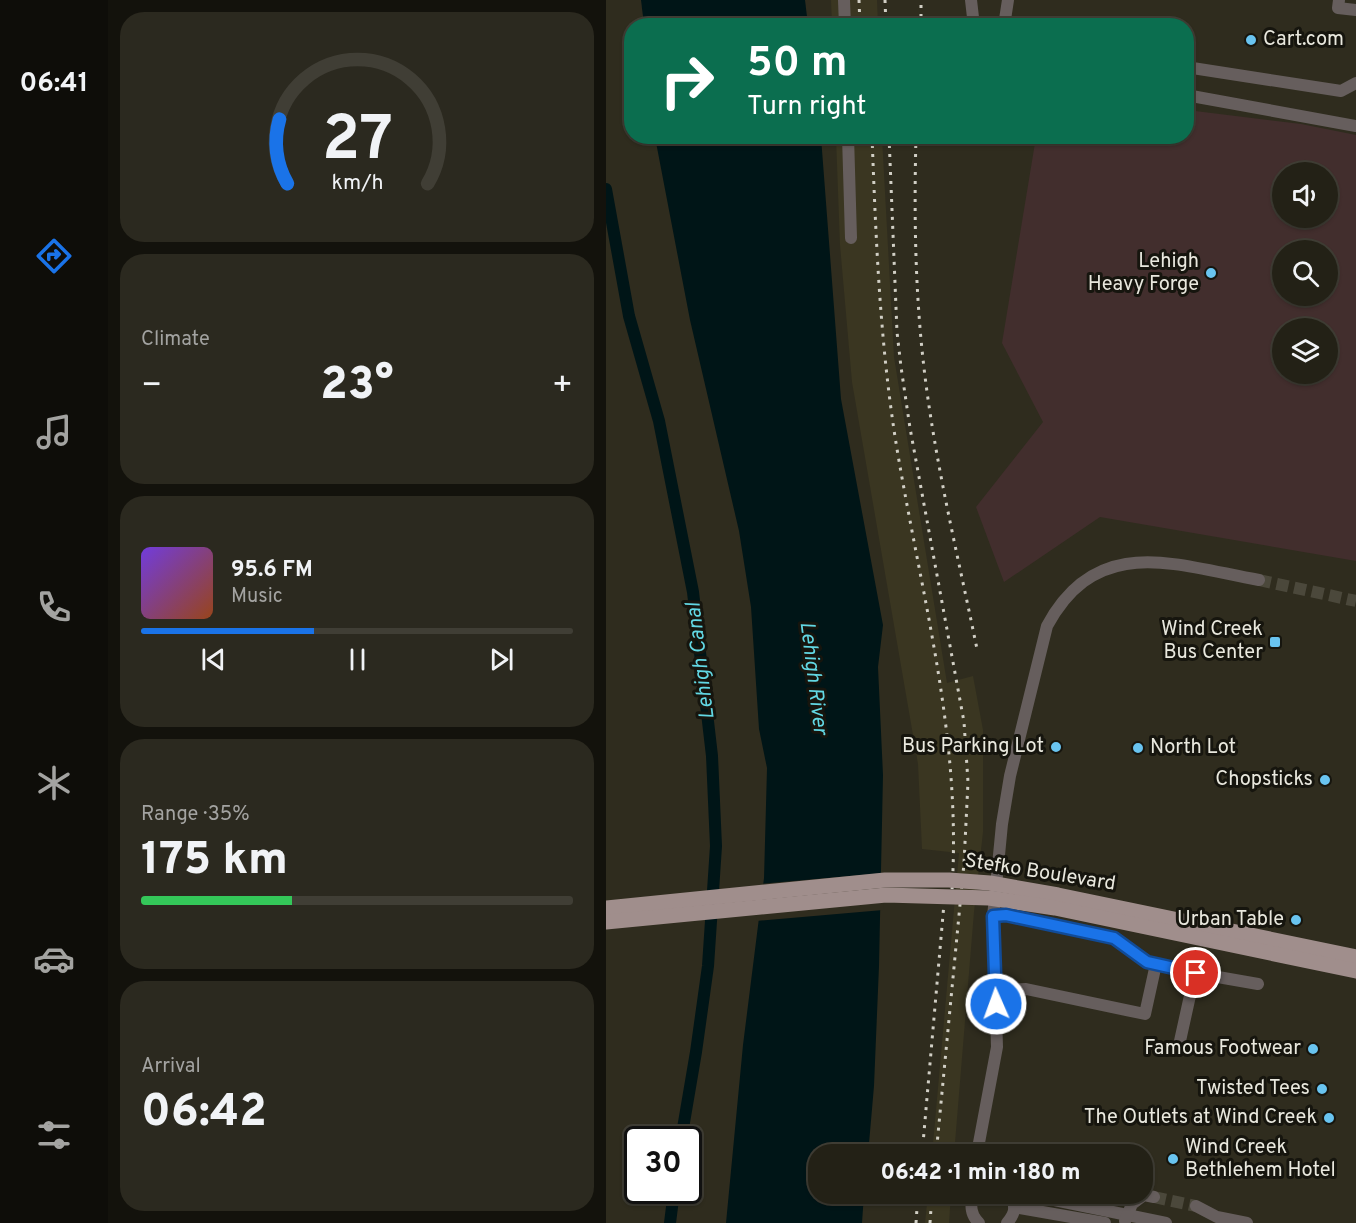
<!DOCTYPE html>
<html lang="en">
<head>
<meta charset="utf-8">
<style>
  :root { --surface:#232116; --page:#2b291f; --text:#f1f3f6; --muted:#a3a3a1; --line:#403e35; --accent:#1a73e8 }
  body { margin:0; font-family:Overpass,sans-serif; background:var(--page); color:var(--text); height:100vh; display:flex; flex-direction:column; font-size:22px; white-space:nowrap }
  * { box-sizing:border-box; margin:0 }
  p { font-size:20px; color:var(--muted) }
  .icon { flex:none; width:33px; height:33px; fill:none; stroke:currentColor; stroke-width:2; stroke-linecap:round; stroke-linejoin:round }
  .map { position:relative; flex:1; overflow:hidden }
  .sheet { display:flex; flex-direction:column; gap:12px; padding:12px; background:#13120c; width:498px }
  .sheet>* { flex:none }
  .banner { position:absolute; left:18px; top:18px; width:570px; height:126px; border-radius:24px; box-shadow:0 2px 4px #0004,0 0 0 2px var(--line); background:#0b6e4f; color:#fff; overflow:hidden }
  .fabs { position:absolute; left:666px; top:162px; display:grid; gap:12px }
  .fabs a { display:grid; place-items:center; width:66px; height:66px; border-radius:50%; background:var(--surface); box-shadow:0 2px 4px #0004,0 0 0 2px var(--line); font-size:30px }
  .speed { position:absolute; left:18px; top:1126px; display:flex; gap:12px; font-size:30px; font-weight:700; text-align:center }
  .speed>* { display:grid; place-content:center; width:78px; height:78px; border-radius:50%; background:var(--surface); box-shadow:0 2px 4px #0004,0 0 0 2px var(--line); line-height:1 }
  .speed .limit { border:3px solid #111; border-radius:9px; background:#fff; color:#111 }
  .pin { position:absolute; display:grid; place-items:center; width:51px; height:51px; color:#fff; margin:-26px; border:3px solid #fff; border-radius:50%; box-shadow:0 2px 6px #0007 }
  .me { position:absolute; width:66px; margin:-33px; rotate:358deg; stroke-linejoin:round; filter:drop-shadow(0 0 4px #0008) }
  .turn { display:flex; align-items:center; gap:21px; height:126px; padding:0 24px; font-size:27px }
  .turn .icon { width:78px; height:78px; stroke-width:2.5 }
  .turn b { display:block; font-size:42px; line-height:51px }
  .big { font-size:45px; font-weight:800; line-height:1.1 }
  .sheet .tile { flex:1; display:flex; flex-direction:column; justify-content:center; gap:9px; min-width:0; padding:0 21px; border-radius:24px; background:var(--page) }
  .sheet .dial { align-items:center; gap:0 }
  .dial svg { height:156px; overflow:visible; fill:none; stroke:var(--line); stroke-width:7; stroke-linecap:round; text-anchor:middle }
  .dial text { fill:var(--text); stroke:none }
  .song { display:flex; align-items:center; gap:18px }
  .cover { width:72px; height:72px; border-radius:9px; background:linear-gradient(135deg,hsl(260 70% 55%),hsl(20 70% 35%)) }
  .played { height:6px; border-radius:3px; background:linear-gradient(90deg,var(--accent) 40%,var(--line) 40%) }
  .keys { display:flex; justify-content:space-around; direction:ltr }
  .heat { display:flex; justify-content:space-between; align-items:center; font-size:33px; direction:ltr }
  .charge { height:9px; border-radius:4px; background:linear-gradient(90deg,#34c759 35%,var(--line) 0) }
  .trip { position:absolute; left:202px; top:1144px; width:345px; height:60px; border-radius:24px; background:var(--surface); box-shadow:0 2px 4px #0004,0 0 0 2px var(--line); font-weight:800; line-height:60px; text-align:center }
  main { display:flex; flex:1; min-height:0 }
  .tabs { display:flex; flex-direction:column; width:108px; justify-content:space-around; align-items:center; background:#0e0d09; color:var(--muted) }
  .tabs .icon { width:42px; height:42px }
  .tabs .active { color:var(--accent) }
  .tabs b { font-size:27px; color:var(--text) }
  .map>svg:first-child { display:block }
</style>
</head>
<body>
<main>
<nav class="tabs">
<b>06:41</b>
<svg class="icon active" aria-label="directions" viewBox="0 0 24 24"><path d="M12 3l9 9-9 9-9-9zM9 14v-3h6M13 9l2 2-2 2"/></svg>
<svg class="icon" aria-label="music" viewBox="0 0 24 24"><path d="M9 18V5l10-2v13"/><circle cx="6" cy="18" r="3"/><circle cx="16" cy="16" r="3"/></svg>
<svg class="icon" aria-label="phone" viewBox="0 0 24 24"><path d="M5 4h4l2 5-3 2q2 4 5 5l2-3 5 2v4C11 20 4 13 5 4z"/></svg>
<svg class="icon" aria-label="climate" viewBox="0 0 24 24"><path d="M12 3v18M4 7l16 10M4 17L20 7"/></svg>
<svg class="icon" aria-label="car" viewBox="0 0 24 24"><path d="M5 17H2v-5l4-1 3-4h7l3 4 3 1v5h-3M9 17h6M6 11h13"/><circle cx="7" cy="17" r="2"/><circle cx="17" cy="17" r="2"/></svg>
<svg class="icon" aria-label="filters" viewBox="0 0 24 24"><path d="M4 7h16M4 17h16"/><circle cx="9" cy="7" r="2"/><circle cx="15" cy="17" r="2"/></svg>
</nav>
<section class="sheet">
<div class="tile dial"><svg viewBox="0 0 100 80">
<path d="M14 69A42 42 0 1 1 86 69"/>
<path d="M14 69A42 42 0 0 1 10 36" stroke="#1a73e8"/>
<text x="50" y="56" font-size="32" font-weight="700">27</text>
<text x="50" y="72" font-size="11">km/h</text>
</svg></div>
<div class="tile"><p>Climate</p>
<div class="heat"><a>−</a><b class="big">23°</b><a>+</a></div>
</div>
<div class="tile">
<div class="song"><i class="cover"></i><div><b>95.6 FM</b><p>Music</p></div></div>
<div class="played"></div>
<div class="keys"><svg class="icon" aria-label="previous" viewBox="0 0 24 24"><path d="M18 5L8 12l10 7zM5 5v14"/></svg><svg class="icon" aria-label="pause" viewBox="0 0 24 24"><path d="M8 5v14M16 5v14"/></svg><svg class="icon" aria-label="next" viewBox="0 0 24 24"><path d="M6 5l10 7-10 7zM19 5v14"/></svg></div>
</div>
<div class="tile"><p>Range · 35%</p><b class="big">175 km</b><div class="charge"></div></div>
<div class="tile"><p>Arrival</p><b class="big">06:42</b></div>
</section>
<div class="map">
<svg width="750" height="1223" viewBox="0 0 750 1223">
  <rect width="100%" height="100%" fill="#2f2c1e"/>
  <!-- built -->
  <g fill="#3a3621">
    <polygon points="225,0 271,0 272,25 226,25"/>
    <polygon points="230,137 276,137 288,357 341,683 367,676 377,730 377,832 368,912 348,1155 326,1155 353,853 316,849 312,764 246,382 234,245"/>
    <polygon points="322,1194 345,1194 343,1223 319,1223"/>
  </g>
  <!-- industrial -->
  <path fill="#422e2d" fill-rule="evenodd" d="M581 110 695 124 750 135V561L494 517 398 582 370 507 437 422 396 343 430 137 580 136ZM676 172H722V218H676ZM676 250H722V296H676ZM676 328H722V374H676Z"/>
  <!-- water -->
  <g fill="#001517">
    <polygon points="35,0 199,0 202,25 38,25"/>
    <polygon points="49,137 215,137 235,399 277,625 272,667 277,775 273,966 268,1086 262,1155 213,1155 213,1194 258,1194 256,1223 120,1223 137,1045 158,878 161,768 153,729 145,607 133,531 84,320"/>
  </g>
  <!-- pier -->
  <polygon fill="#2f2c1e" points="278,873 277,910 150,921 154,884"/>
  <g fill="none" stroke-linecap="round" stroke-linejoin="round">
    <!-- canal -->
    <g stroke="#001517" stroke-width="12">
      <polyline points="0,189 23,316 53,421 87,592 106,756 110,846 102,966 90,1052 75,1140"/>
      <polyline points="64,1223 68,1191"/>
    </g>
    <!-- minor-tunnel -->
    <g stroke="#4b483b" stroke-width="12" stroke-dasharray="12 6" stroke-linecap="butt">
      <polyline points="653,580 750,601"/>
      <polyline points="548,1197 590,1206"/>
    </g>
    <!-- minor -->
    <g stroke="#665e5d" stroke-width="12">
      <polyline points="238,0 239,26"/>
      <polyline points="365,0 368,26"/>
      <polyline points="733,0 732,8 750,10"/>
      <polyline points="398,26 402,0"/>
      <polyline points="580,67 735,91 750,83"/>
      <polyline points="580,95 750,126"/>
      <polyline points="242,136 245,238"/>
      <polyline points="387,917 400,915 509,938 541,962 589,973 652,984"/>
      <polyline points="389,987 402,990 420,989 539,1014 550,964"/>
      <polyline points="572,1050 589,973"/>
      <path d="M372 1155V1148L391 1047 387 917 396 824 404 776 441 626C491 533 569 565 653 580"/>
      <path d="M369 1194C363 1204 365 1215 373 1223"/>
      <polyline points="419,1194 560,1223"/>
      <polyline points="590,1206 611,1217 641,1223"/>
      <polyline points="408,1207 499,1223"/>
      <polyline points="519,1221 526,1204 538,1195 548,1197"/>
      <path d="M401 1223C409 1214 411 1205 405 1194"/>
    </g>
    <!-- rail -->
    <g stroke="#d1cfc5" stroke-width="3" stroke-dasharray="3 6" stroke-linecap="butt">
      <polyline points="253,0 254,26"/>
      <polyline points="279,0 280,26"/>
      <polyline points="315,26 315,0"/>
      <path d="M266 136C270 241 274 346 291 449 317 604 358 745 345 904"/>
      <polyline points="283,136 291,332 295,367 304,428 358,722 362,782 358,863 330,1155"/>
      <path d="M310 136C308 214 309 291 318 368 329 463 352 556 371 649"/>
      <polyline points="316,1155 339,892"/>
      <polyline points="310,1223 312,1194"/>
      <polyline points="324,1223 326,1194"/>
    </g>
    <!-- major-bridge -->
    <g stroke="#a08e8c" stroke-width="15">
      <polyline points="0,908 279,880 343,880 384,883 452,895 750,957"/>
      <polyline points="0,922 280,895 383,898 449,908 750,971"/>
    </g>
  </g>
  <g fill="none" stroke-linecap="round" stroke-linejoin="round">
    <!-- route casing -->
    <g stroke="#114b97" stroke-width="15">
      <polyline id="route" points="390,1004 387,916 400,915 508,938 541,962 590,973"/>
    </g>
    <!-- route -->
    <use href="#route" stroke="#1a73e8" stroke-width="10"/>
  </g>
  <!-- markers -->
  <g fill="#69c4f0" stroke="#16150e" stroke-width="2">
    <circle cx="645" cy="40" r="6"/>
    <circle cx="605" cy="273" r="6"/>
    <rect x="663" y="636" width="12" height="12" rx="3"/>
    <circle cx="450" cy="747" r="6"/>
    <circle cx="532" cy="748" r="6"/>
    <circle cx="719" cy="780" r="6"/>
    <circle cx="690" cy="920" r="6"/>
    <circle cx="707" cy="1049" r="6"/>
    <circle cx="716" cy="1089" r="6"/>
    <circle cx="723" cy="1118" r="6"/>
    <circle cx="567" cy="1159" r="6"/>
  </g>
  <g text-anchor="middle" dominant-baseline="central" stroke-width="6" stroke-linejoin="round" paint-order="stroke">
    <!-- poi labels -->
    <g font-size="20" fill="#e9e8de" stroke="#16150e" text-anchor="end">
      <text x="657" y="40" text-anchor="start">Cart.com</text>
      <text x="593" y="262">Lehigh<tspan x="593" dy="23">Heavy Forge</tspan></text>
      <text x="657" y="630">Wind Creek<tspan x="657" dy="23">Bus Center</tspan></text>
      <text x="438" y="747">Bus Parking Lot</text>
      <text x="544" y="748" text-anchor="start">North Lot</text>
      <text x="707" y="780">Chopsticks</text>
      <text x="678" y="920">Urban Table</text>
      <text x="695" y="1049">Famous Footwear</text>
      <text x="704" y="1089">Twisted Tees</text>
      <text x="711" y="1118">The Outlets at Wind Creek</text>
      <text x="579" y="1148" text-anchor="start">Wind Creek<tspan x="579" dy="23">Bethlehem Hotel</tspan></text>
    </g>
    <!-- street labels -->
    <g font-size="20" fill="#e9e8de" stroke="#16150e">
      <text transform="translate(434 873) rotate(9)">Stefko Boulevard</text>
    </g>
    <!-- water labels -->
    <g font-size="21" font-style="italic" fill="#62d8e4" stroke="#16150e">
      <text transform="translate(95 661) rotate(-97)">Lehigh Canal</text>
      <text transform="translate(207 678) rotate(83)">Lehigh River</text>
    </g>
  </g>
</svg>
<div class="fabs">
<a><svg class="icon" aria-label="sound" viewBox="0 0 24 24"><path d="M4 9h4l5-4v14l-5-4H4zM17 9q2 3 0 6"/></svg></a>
<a><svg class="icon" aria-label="search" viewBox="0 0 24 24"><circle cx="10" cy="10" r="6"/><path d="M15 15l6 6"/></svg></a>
<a><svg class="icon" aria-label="layers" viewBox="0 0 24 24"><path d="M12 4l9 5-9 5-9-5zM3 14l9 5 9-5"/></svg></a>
</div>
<div class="speed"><div class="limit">30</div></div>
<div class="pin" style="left:590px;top:973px;background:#d93025"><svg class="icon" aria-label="arrive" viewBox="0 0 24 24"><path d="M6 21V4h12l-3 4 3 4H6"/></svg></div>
<svg class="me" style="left:390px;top:1004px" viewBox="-20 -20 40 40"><circle r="17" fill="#1a73e8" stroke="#fff" stroke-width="3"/><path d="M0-11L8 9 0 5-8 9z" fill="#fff"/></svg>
<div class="trip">06:42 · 1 min · 180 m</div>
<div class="banner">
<div class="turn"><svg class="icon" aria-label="right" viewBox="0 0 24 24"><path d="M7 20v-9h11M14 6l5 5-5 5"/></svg><div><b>50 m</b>Turn right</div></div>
</div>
</div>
</main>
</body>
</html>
